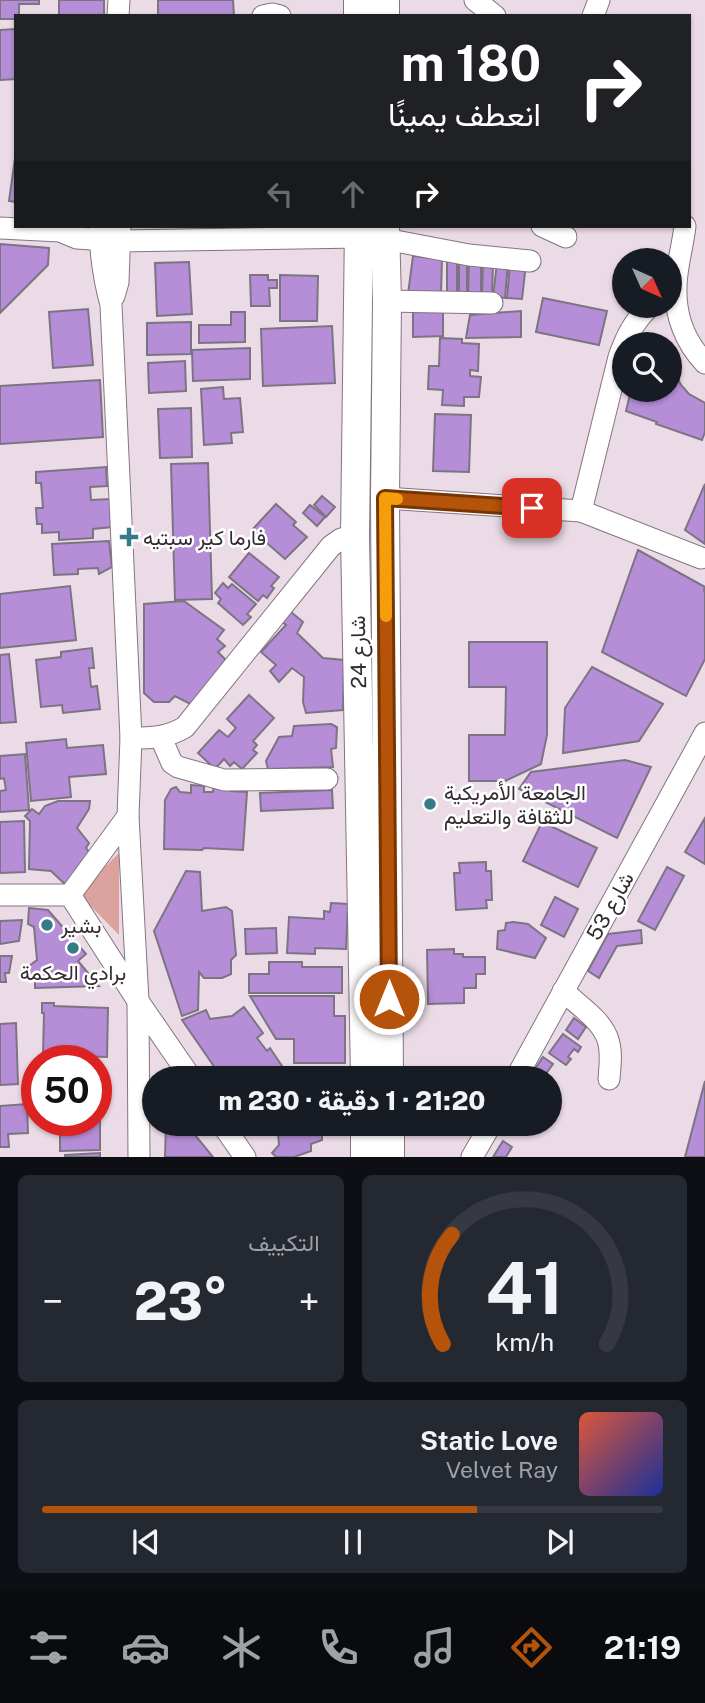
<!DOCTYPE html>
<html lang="ar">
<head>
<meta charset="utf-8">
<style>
  :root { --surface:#171b24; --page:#242831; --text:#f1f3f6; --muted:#9ea1a6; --line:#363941; --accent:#b45309 }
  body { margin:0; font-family:"Public Sans",Vazirmatn,sans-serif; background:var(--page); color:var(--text); direction:rtl; height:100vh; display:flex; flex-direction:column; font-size:26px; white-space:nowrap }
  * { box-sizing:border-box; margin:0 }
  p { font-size:23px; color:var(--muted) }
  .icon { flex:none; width:38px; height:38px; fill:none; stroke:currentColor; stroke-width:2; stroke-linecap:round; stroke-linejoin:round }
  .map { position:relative; height:1157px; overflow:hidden; direction:ltr }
  .panel { display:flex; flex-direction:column; gap:18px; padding:18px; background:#0d0f14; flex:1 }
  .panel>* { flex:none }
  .guide { position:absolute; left:14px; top:14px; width:677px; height:214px; border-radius:0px; box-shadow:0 2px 5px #0004; direction:rtl; background:#202124; color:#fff; overflow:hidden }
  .needle { width:46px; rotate:135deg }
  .tools { position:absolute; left:612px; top:248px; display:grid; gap:14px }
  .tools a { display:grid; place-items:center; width:70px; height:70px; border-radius:50%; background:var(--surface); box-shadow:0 2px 5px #0004; font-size:35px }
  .speed { position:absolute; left:21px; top:1045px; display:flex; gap:14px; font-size:35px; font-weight:700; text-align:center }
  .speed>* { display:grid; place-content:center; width:91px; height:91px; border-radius:50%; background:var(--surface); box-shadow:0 2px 5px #0004; line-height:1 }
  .speed .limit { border:10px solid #d22; background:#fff; color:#111 }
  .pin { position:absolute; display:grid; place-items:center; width:60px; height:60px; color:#fff; margin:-30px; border-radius:14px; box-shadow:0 4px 10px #0006 }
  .me { position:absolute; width:77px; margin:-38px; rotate:0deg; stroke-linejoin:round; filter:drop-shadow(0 0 5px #0008) }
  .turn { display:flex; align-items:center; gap:24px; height:147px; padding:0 35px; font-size:32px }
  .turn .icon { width:91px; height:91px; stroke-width:2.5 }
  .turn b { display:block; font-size:49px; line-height:60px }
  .lanes { display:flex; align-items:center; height:66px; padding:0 35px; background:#0003; justify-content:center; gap:35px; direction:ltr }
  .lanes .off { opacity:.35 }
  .big { font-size:52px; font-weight:800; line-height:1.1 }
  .panel .card { flex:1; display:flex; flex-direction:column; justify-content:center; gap:10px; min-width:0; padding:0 24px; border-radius:10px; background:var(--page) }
  .panel .dial { align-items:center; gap:0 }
  .dial svg { height:182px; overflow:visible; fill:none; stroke:var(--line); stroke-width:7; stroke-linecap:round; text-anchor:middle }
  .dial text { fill:var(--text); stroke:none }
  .song { display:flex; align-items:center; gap:21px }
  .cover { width:84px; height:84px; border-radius:10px; background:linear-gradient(135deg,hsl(10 70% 55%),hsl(230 70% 35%)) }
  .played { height:7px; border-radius:4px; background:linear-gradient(90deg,var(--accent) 70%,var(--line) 70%) }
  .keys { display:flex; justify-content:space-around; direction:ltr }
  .heat { display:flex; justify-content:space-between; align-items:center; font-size:38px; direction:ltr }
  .panel .tiles { flex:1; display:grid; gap:18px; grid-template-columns:1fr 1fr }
  .card:last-child { grid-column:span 2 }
  .trip { position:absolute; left:142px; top:1066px; width:420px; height:70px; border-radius:35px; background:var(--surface); box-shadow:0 2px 5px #0004; font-weight:800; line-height:70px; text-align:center; direction:rtl }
  .tabs { display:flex; height:112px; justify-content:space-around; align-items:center; background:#090b0e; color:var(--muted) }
  .tabs .icon { width:49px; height:49px }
  .tabs .active { color:var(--accent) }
  .tabs b { font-size:32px; color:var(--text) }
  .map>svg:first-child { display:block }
</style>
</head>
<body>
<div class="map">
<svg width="705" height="1157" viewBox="0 0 705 1157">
  <rect width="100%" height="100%" fill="#ebdbe7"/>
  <!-- green -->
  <polygon fill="#dca29e" points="119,853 119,935 78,893"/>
  <!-- building -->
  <g fill="#b58ed7" stroke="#7c7483" stroke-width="2">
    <polygon points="0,0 39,0 39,4 19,4 19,16 16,16 16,19 0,19"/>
    <polygon points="59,0 104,0 104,15 59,16"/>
    <polygon points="158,0 233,0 234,16 158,16"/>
    <polygon points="15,29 16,79 0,80 0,30"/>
    <polygon points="16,151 16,202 9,201"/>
    <polygon points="0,244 49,248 48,265 0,313"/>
    <polygon points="413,256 442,259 441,294 408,294"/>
    <polygon points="447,261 457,261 457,295 447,294"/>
    <polygon points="189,262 192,314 157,316 155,263"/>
    <rect x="459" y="262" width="8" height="33"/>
    <polygon points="469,262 481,262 481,296 468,296"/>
    <polygon points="497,262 508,263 505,298 493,297"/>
    <polygon points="483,263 493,263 492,297 482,296"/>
    <polygon points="510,263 526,264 522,299 507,298"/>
    <polygon points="250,275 268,275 268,280 277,280 277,288 269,288 270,306 251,306"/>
    <polygon points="280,275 318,276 317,321 280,321"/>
    <polygon points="543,298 607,311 599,345 536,332"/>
    <polygon points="88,309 93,365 53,368 49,312"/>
    <polygon points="443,309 443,336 413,337 413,310"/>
    <polygon points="521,311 521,337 466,338 470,315"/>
    <polygon points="231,312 245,312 245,342 199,343 199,325 231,325"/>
    <polygon points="191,322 191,354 147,355 147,323"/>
    <polygon points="332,326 335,383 263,386 261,329"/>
    <polygon points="440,338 462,339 462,343 479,344 478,371 470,370 470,376 481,377 479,397 464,397 464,406 442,405 443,390 428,389 429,366 439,366"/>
    <polygon points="250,348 250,379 193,381 192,350"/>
    <polygon points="185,361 186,391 149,393 148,363"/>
    <polygon points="670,368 676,370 676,375 681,385 689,394 705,403 705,432 702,440 656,424 657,422 626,411 631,390 670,390"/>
    <polygon points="100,380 103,437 0,444 0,386"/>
    <polygon points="223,387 224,399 240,398 243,432 231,433 232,443 204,445 201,389"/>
    <polygon points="191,408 192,457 160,458 158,409"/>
    <polygon points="435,414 471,415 469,472 433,471"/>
    <polygon points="208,463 212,599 175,600 171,464"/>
    <polygon points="106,467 107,486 90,487 91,500 111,499 112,527 93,529 93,538 59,540 59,532 42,533 42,524 37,524 36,508 43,508 41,483 36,483 36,472"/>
    <polygon points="705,484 705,544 685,530"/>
    <polygon points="322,496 335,507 326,517 314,505"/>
    <polygon points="276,504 296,522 293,525 307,537 285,559 252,530"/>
    <polygon points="310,505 325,517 317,526 303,513"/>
    <polygon points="109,541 112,567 99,574 98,568 78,569 78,574 54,575 52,544"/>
    <polygon points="638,550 705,587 704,591 705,592 705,659 686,696 602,652"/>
    <polygon points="249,553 279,577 271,586 274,588 267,598 263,595 258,601 229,577"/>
    <polygon points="223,583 228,588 232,584 256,604 247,614 251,617 243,625 218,603 221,599 215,593"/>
    <polygon points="70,586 76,640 0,648 0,594"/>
    <polygon points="184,601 224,630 217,639 225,646 218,652 227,661 196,707 175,696 169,702 154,702 144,693 144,604"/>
    <polygon points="291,612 303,622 297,633 323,658 344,660 343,710 306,713 303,702 304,677 292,668 279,682 270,671 276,665 261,652 286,625 282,622"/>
    <polygon points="469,642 547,642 547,735 541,764 505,781 469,781 469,735 505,735 506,687 469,687"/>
    <polygon points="92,648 94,668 89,668 91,687 97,686 100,709 63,713 62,705 41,707 36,660 61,657 61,652"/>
    <polygon points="9,654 16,722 0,723 0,655"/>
    <polygon points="592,667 663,704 639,741 563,753 565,708"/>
    <polygon points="249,695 274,718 253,741 257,745 253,750 257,753 242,769 234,762 230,766 224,759 215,769 198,753 219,730 228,737 236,728 227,719"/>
    <polygon points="331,724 337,727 336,748 331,749 333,767 268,769 266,761 279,737 292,736 294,726"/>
    <polygon points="66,739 67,748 103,745 106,774 69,777 71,797 31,801 26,743"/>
    <polygon points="25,754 29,810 0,812 0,791 6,790 4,778 0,779 0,756"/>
    <polygon points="625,760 651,767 617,838 519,789 531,772"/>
    <polygon points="214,784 232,785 231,791 247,792 243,850 204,848 202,850 164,849 165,800 171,789 176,787 180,792 191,793 191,785 204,786 204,792 213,792"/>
    <polygon points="332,790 333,808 261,811 260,793"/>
    <polygon points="58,801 90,801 89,809 77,828 89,843 86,848 94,858 70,889 51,871 29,869 30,821 25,816 32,809 39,814 45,806"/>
    <polygon points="705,818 705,864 685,852"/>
    <polygon points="24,821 25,872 0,873 0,822"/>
    <polygon points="542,822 597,848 578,887 523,861"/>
    <polygon points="486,862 486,871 491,871 492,900 486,900 487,908 456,910 454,873 460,873 459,863"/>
    <polygon points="667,867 684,876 655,930 638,921"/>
    <polygon points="186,871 200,872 202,911 226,907 232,911 236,955 231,960 231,974 222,978 204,978 199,972 198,1010 182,1016 154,931"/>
    <polygon points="555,897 578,909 564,937 541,925"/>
    <polygon points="331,903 348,904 346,949 315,948 315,954 287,953 289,917 324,919 324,911 330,912"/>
    <polygon points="29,908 48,910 86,954 78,961 99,986 35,988 35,982 25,969 37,960 34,927 28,924"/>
    <polygon points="22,920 19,941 0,944 0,921"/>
    <polygon points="513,922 528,924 546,938 535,958 497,949 498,931 505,930 506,923"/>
    <polygon points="276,928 277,953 246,954 245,929"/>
    <polygon points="641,930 642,943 617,946 599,978 588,971 608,934"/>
    <polygon points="454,949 454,954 463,954 463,957 485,957 485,974 476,974 476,988 464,988 464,1003 428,1004 427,950"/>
    <polygon points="0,956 12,956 9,973 5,973 6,982 0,982"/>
    <polygon points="269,962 302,962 302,967 342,967 342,993 249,993 249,974 269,974"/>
    <polygon points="250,996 334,996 334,1016 345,1016 345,1063 294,1063 294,1039 276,1039"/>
    <polygon points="42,1003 54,1003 54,1006 108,1008 107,1057 43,1055 44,1013 42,1013"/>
    <polygon points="244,1007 263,1033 257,1038 267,1051 270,1048 282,1066 266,1078 222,1078 182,1020 206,1010 210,1019 232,1016"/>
    <polygon points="574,1018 586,1027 578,1039 566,1030"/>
    <polygon points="16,1023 18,1084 0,1085 0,1024"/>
    <polygon points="563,1034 581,1047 578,1052 574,1049 568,1057 571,1059 566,1065 549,1053"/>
    <polygon points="543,1057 553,1064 543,1078 529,1078"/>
    <polygon points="96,1079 100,1079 100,1150 60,1151 60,1120 96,1120"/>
    <polygon points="705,1081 705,1157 685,1157"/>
    <polygon points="27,1104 28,1133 8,1134 9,1147 0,1147 0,1106"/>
    <polygon points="166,1124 186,1124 213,1157 165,1157"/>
    <polygon points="289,1124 322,1124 322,1140 311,1144 311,1151 294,1157 276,1157 272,1153 279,1145 278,1134 289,1132"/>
    <polygon points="503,1141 512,1147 506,1157 493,1157"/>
    <polygon points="100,1153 100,1157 65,1157 65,1155"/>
  </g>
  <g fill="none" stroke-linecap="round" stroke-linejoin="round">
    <!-- minor casing -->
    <g stroke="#837580" stroke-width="23">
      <g id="minor">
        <polyline points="475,0 495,16"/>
        <polyline points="118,16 119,0"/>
        <polyline points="263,16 272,14 280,16"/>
        <polyline points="593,16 599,0"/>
        <path d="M100 226C100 253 104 279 111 305L131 738 128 816 138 1001 139 1157"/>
        <polyline points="542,226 566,237"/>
        <path d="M685 226C683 245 676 268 676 287 675 315 685 342 705 363"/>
        <polyline points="0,228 60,231 77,238 120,241 359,237"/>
        <polyline points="385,239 469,255 530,261"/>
        <polyline points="114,296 118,282 120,226"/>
        <polyline points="387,301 492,303"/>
        <path d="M385 498 581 511 619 357C626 337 634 321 650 306"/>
        <polyline points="581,511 701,558"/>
        <path d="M131 738C151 738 167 738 185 727L331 546 341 539 355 536"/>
        <polyline points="161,738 172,763 178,767 224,780 327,779"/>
        <polyline points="0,895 70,895"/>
        <polyline points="70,895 138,1001 191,1078"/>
        <polyline points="70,895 128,816"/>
        <path d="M563 991C578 1005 602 1020 608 1040 612 1052 610 1066 609 1079"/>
        <polyline points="516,1078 705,733"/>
        <polyline points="222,1124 245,1157"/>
        <polyline points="472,1157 491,1124"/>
      </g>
    </g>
    <!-- major casing -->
    <g stroke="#837580" stroke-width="30">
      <g id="major">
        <polyline points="358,0 358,16"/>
        <polyline points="385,16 385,0"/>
        <polyline points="359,226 355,536 365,1078"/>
        <polyline points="385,226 387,301 385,498 389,1078"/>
        <polyline points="390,1124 390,1157"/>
        <polyline points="365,1157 365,1124"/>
      </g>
    </g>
    <!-- minor -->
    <use href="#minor" stroke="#fff" stroke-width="21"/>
    <!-- major -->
    <use href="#major" stroke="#fff" stroke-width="28"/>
  </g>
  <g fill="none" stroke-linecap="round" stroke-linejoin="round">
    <!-- route casing -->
    <g stroke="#753606" stroke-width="18">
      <polyline id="route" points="389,999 385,498 532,508"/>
    </g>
    <!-- route -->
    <use href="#route" stroke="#b45309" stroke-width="12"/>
    <!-- slow -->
    <polyline stroke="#f59e0b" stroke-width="12" points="386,616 385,498 397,499"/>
  </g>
  <!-- markers -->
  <g fill="#367c88" stroke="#fff" stroke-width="2.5">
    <path d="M125.5 526.5h7v7h7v7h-7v7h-7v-7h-7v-7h7z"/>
    <circle cx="430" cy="804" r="7"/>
    <circle cx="47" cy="925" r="7"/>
    <circle cx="73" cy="948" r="7"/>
  </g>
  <g text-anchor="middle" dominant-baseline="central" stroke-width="5" stroke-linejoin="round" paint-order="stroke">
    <!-- poi labels -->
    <g font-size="21" fill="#322c31" stroke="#fff" text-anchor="start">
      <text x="143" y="537">فارما كير سبتيه</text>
      <text x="444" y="792">الجامعة الأمريكية<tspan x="444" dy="24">للثقافة والتعليم</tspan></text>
      <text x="61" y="925">بشير</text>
      <text x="73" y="972" text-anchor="middle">برادي الحكمة</text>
    </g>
    <!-- street labels -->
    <g font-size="21" fill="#322c31" stroke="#fff">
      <text transform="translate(358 652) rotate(-91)">شارع 24</text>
      <text transform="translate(610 906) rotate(-61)">شارع 53</text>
    </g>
  </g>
</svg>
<div class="tools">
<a><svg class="needle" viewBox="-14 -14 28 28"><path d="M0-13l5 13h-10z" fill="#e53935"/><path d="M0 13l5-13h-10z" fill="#9ea1a6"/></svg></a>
<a><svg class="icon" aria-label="search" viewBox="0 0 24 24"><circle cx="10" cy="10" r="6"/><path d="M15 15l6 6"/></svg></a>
</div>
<div class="speed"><div class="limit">50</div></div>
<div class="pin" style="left:532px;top:508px;background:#d93025"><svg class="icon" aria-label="arrive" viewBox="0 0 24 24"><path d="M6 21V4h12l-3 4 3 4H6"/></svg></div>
<svg class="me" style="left:389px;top:999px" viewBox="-20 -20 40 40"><circle r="17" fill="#b45309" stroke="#fff" stroke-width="3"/><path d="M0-11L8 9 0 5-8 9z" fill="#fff"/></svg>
<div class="trip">21:20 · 1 دقيقة · 230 m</div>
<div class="guide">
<div class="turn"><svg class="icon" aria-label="right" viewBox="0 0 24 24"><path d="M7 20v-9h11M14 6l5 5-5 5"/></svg><div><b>180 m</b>انعطف يمينًا</div></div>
<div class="lanes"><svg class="icon off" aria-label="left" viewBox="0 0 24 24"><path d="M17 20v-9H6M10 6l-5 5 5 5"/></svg><svg class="icon off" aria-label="ahead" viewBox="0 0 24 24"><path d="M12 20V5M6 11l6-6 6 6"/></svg><svg class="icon" aria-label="right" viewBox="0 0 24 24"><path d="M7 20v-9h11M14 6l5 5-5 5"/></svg></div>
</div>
</div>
<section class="panel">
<div class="tiles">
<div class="card dial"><svg viewBox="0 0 100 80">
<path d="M14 69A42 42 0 1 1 86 69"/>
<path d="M14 69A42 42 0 0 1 18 21" stroke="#b45309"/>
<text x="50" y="56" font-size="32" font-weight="700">41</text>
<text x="50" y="72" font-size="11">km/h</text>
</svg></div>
<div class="card"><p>التكييف</p>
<div class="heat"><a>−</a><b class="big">23°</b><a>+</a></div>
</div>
<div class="card">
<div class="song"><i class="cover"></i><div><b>Static Love</b><p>Velvet Ray</p></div></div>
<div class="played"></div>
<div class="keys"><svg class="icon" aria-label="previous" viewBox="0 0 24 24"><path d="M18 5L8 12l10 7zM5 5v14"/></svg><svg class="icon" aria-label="pause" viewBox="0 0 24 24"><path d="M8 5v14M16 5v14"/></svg><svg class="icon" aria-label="next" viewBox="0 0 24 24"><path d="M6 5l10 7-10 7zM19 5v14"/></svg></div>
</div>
</div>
</section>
<nav class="tabs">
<b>21:19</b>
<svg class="icon active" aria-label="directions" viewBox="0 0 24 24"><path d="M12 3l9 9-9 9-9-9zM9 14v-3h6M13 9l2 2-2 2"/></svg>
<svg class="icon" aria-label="music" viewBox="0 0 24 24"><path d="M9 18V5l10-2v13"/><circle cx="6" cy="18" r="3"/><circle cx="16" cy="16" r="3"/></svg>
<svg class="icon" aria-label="phone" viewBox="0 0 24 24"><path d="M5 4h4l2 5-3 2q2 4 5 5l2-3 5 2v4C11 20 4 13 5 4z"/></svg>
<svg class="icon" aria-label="climate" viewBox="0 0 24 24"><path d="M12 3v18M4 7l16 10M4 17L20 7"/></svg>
<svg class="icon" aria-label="car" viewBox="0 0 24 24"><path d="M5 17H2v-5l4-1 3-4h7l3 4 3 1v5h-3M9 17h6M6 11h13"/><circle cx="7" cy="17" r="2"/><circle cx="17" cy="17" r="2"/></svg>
<svg class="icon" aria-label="filters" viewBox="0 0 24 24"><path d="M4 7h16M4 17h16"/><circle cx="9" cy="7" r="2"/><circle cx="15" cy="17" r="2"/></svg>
</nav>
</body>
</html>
